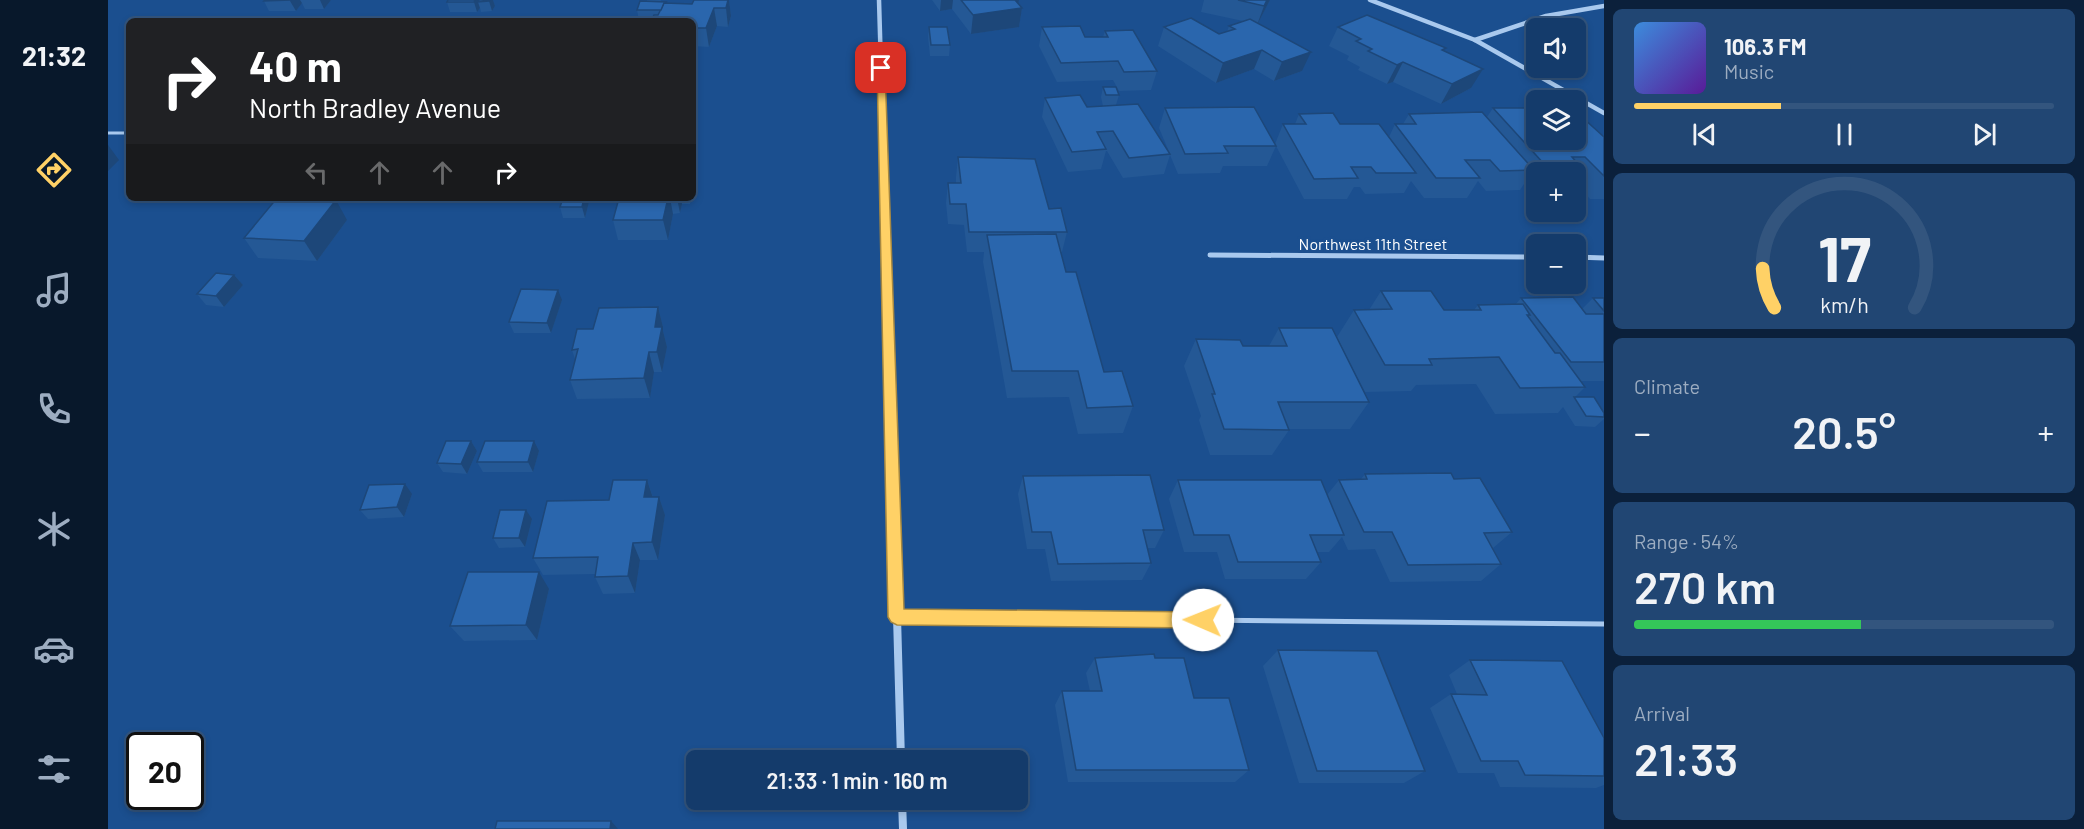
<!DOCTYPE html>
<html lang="en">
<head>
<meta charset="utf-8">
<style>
  :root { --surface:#143b6b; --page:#214673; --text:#f1f3f6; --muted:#9dadc1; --line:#33557e; --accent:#ffd166 }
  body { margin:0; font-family:Barlow,sans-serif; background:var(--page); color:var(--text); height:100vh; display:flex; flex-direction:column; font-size:22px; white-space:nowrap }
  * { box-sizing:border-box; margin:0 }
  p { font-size:20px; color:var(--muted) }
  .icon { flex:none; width:33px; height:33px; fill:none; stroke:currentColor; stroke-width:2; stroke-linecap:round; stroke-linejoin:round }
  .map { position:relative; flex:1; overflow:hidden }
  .side { display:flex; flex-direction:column; gap:9px; padding:9px; background:#0b203b; width:480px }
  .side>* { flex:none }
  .guide { position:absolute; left:18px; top:18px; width:570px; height:183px; border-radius:9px; box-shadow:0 3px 9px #0003,0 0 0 2px var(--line); background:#202124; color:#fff; overflow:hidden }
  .controls { position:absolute; left:1418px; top:18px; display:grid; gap:12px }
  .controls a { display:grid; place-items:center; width:60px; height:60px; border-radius:9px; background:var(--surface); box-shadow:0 3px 9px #0003,0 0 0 2px var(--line); font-size:30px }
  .speed { position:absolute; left:18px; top:732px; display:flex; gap:12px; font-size:30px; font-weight:700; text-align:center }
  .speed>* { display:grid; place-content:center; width:78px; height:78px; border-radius:50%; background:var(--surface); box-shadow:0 3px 9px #0003,0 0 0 2px var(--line); line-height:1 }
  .speed .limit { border:3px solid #111; border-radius:9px; background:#fff; color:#111 }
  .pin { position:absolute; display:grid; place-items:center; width:51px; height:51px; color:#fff; margin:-26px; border-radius:12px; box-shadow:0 3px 9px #0006 }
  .me { position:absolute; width:66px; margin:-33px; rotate:271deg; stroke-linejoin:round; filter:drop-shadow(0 0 4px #0008) }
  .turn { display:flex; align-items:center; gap:21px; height:126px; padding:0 24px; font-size:27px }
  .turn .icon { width:78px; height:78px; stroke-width:2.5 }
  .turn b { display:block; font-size:42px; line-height:51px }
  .lanes { display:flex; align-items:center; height:57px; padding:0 24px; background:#0003; justify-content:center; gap:30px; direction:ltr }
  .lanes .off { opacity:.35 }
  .big { font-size:45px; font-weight:600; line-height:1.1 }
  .side .widget { flex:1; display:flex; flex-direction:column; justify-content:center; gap:9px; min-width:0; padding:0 21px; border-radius:9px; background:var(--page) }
  .side .dial { align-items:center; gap:0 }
  .dial svg { height:156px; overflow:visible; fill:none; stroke:var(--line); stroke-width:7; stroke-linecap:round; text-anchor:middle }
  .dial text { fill:var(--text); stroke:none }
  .song { display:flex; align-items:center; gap:18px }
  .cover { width:72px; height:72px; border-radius:9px; background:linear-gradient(135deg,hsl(210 70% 55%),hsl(270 70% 35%)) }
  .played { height:6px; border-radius:3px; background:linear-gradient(90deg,var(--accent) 35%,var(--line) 35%) }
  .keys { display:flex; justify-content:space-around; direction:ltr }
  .heat { display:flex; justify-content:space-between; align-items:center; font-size:33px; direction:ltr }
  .charge { height:9px; border-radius:4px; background:linear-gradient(90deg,#34c759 54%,var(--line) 0) }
  .trip { position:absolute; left:578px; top:750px; width:342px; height:60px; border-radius:9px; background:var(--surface); box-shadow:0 3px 9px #0003,0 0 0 2px var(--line); font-weight:600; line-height:60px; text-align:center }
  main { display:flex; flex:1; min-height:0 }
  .tabs { display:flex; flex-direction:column; width:108px; justify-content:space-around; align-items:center; background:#08182b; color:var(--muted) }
  .tabs .icon { width:42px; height:42px }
  .tabs .on { color:var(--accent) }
  .tabs b { font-size:27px; color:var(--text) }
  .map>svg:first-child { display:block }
</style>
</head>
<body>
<main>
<nav class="tabs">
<b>21:32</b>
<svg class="icon on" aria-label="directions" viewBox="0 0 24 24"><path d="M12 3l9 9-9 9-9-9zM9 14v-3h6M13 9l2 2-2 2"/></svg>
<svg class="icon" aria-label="music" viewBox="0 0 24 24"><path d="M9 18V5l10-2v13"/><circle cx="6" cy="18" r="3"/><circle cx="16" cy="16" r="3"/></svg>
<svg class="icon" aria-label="phone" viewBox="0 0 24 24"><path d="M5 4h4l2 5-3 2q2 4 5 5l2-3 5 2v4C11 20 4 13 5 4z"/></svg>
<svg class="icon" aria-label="climate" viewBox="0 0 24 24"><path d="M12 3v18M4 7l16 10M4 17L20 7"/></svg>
<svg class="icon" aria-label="car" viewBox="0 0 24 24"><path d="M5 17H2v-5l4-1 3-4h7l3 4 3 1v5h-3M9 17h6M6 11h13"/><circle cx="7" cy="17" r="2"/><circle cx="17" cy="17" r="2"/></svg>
<svg class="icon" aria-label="filters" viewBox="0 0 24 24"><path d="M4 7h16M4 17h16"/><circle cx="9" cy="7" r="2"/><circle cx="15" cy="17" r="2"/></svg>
</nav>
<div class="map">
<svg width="1496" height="829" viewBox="0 0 1496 829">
  <rect width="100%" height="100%" fill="#1b4f8f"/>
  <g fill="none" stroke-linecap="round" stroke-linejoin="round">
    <!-- lane-far1 -->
    <polyline stroke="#a9c9ee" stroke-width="3" points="0,133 21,133"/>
    <!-- lane -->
    <polyline stroke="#a9c9ee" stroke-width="5" points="789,617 1496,624"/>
    <!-- street-far2 -->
    <g stroke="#a9c9ee" stroke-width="4.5">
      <polyline points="771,0 777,204"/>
      <polyline points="1262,0 1367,40 1496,113"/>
      <polyline points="1367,40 1438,16 1496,6"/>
    </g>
    <!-- street-far1 -->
    <g stroke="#a9c9ee" stroke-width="5">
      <polyline points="777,202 785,473"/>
      <polyline points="1102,255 1428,257"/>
      <polyline points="1467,257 1496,258"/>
    </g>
    <!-- street -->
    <g stroke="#a9c9ee" stroke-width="8">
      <polyline points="785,472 793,760"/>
      <polyline points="794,800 795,829"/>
    </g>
  </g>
  <!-- wall -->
  <g fill="#245895">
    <polygon points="157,0 223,0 216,9 197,9 194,3 188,11 161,11 156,1"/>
    <polygon points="385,0 387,6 384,11 373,12 372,8 369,12 342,12 339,2"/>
    <polygon points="539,0 553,0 552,2 558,3 584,4 586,0 621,0 623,16 620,27 609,26 601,47 585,46 585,21 531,20 529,10 539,1"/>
    <polygon points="824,0 911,0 910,3 914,8 911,27 863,34 844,9 832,11"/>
    <polygon points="1096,0 1162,0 1150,23 1194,71 1166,81 1146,69 1108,83 1050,46 1056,27 1111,34 1119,32 1121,26 1135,21 1093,12"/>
    <polygon points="821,27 842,45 841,56 822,56 820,37"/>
    <polygon points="934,27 977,37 995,37 997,31 1049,71 1043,90 1011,91 1005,80 949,82 931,46"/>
    <polygon points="1230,27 1336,51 1363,88 1333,104 1285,82 1279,84 1250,70 1252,67 1239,60 1241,56 1221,46"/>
    <polygon points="995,87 1011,95 1008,105 1062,154 1051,128 1057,108 1167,144 1175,124 1187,124 1191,114 1281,137 1287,124 1295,124 1301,114 1379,117 1385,108 1428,140 1496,137 1496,199 1482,199 1467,182 1467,172 1428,172 1428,185 1422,186 1418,181 1412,190 1378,191 1370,181 1359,198 1316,198 1303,181 1296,193 1257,194 1252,187 1246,187 1239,199 1196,199 1168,146 1159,166 1115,166 1112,173 1070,174 1062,155 1056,174 1015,178 999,151 998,151 993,169 960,172 934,117 937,98 979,107 995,106 993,97"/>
    <polygon points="850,157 941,209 959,232 954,252 953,252 958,272 996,372 1025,406 1015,433 970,434 961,397 899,398 875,262 876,252 859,252 856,225 840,224 838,203 840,183 848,183 848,177"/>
    <polygon points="482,198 477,218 455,218 452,207"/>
    <polygon points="511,198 583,198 582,204 574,204 572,213 565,214 560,240 510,240 505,220"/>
    <polygon points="239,220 209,261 150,258 136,238"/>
    <polygon points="126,275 135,285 116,307 98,305 89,294"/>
    <polygon points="1273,291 1336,310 1366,310 1370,305 1407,305 1413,298 1474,309 1485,298 1496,298 1496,381 1473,381 1477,387 1467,397 1496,413 1496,419 1487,427 1467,426 1455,407 1450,413 1387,414 1368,384 1308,385 1303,391 1257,392 1229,337 1246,310 1261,310"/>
    <polygon points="454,300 443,333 406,333 401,322"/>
    <polygon points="550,307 555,327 555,331 559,347 554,372 546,372 542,398 469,399 462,380 467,359 464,350 485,329"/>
    <polygon points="1171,328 1261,402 1242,429 1180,429 1181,430 1164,455 1102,455 1091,420 1093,416 1076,366 1088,339 1135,346 1161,346"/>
    <polygon points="363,441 369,451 359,474 335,472 329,463"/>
    <polygon points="431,451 425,472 375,472 369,462"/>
    <polygon points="1257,474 1346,479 1404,532 1385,548 1393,564 1373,581 1282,582 1267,549 1240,550 1234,537 1221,552 1209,552 1213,562 1198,579 1117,579 1109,552 1076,552 1061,499 1070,480 1219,495 1231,480 1253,479"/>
    <polygon points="915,476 1056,530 1047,548 1039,548 1043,563 1034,580 943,581 937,549 919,549 910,494"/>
    <polygon points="539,480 545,497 551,497 557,515 550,560 532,560 527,593 495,594 487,577 487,574 435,575 425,558 501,500"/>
    <polygon points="304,494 296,517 260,519 252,510"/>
    <polygon points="424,519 417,547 391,548 385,538"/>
    <polygon points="441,589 429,640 356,641 342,626"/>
    <polygon points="1170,650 1317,771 1296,783 1191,783 1155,666"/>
    <polygon points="987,658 1047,658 1086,698 1141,770 1127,782 960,782 947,705 954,691 982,691 978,673"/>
    <polygon points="1362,660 1496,738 1496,785 1488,788 1392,787 1386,773 1350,773 1322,708 1343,694 1349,694 1341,675"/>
  </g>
  <!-- shaded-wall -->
  <g fill="#1d4779">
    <polygon points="183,0 192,0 194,3 188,11 182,1"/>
    <polygon points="212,0 223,0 216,9"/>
    <polygon points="367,0 371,0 370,2 372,8 369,12 366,2"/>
    <polygon points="382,0 385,0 387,6 384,11 381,1"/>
    <polygon points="620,0 621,0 623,16 620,27 618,8"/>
    <polygon points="833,0 845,0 844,9 832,11"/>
    <polygon points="904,0 911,0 909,9 914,8 911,27 863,34 865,15"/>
    <polygon points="1159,0 1162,0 1149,25 1156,6"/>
    <polygon points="606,8 609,26 601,47 598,28"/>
    <polygon points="1154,50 1146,69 1108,83 1115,63"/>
    <polygon points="1203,52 1194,71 1166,81 1174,62"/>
    <polygon points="1295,62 1285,82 1279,84 1289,65"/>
    <polygon points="1375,69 1363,88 1333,104 1344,84"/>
    <polygon points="0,145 11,160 0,171"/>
    <polygon points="476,198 482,198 477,218 474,207"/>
    <polygon points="560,198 562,198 565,214 560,240 555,220"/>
    <polygon points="569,198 573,198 574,204 572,213"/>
    <polygon points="228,200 239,220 209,261 196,241"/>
    <polygon points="126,275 135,285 116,307 108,296"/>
    <polygon points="450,290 454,300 443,333 439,323"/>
    <polygon points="550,307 555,327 555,331 559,347 554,372 549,352 547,327"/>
    <polygon points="541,352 546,372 542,398 536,378"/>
    <polygon points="363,441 369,451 359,474 353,464"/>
    <polygon points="426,441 431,451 425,472 420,462"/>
    <polygon points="539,480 545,498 536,497"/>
    <polygon points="297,484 304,494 296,517 289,507"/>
    <polygon points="551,497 557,515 550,560 544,542"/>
    <polygon points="418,510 424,519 417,547 411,538"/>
    <polygon points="525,543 532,560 527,593 520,576"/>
    <polygon points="431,572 441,589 429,640 418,625"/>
    <polygon points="503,821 510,829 502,829"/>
  </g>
  <!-- building -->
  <g fill="#2a66ad" stroke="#1d4779" stroke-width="1.5">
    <polygon points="157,0 183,0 156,1"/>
    <polygon points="340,0 367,0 366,2 339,2"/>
    <polygon points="371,0 382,0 381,1 370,2"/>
    <polygon points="586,0 620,0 618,8 606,8 598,28 585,28 585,21 543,21 546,15 550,15 556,3 584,4"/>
    <polygon points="853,0 907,0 914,8 865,15"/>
    <polygon points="1130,0 1159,0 1156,6"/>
    <polygon points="532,1 558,2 557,3 556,3 553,10 529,10"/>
    <polygon points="1259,15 1338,48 1334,50 1375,69 1344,84 1295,62 1289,65 1260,51 1264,49 1248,41 1253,39 1230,27"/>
    <polygon points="1083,18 1111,34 1127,29 1121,26 1142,19 1203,52 1174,62 1154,50 1115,63 1056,27"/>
    <polygon points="972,26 977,37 1000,37 997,31 1025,30 1049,71 1016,72 1010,61 953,63 934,27"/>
    <polygon points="821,27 839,27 842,45 823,45"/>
    <polygon points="995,87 1008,87 1011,95 998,95"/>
    <polygon points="972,95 979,107 1030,104 1062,154 1021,158 1005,131 989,132 998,149 964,152 937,98"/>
    <polygon points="1146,107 1168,146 1116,146 1120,153 1077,154 1057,108"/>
    <polygon points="1385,108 1418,108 1428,119 1428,140 1467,140 1467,118 1475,118 1496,137 1496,176 1477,157 1464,157 1471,165 1437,165"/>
    <polygon points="1374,112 1426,170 1392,171 1382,160 1357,160 1372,178 1328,178 1287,124 1308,124 1301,114"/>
    <polygon points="1225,113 1232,124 1271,124 1308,173 1268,173 1263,167 1243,167 1250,178 1206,179 1175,124 1198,124 1191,114"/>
    <polygon points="850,157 927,159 941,209 953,208 959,232 861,232 858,204 842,204 840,183 853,183"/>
    <polygon points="169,198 193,198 228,200 196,241 136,238"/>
    <polygon points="455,198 476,198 474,207 452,207"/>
    <polygon points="511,198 560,198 555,220 505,220"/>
    <polygon points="948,234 958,272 968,272 996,372 1014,371 1025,406 979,408 970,371 904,371 879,235"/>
    <polygon points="108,273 126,275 108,296 89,294"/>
    <polygon points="413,289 450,290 439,323 401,322"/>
    <polygon points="1273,291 1323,291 1336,310 1373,310 1370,305 1415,304 1422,315 1419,315 1447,353 1452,353 1477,387 1412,388 1391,357 1321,359 1324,365 1277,365 1246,310 1284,309"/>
    <polygon points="1465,297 1478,314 1496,314 1496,362 1463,362 1413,298"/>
    <polygon points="1485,298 1496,298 1496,311"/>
    <polygon points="550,307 547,327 554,327 549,352 541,352 536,378 462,380 470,349 464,350 469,329 485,329 491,308"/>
    <polygon points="1171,328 1224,328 1261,402 1170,402 1181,430 1116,429 1104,394 1107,394 1088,339 1132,340 1135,346 1179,346"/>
    <polygon points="1466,397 1486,397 1496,413 1496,417 1478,416"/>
    <polygon points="338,441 363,441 353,464 329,463"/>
    <polygon points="377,441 426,441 420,462 369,462"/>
    <polygon points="1343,473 1346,479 1372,478 1404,532 1376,533 1393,564 1300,565 1284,532 1256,532 1231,480 1259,479 1257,474"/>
    <polygon points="1042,475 1056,530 1035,530 1043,563 950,564 943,532 924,532 915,476"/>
    <polygon points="505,480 539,480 536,497 551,497 544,542 525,543 520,576 487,577 490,557 425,558 439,501 501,500"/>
    <polygon points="1070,480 1213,480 1236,535 1202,535 1213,562 1130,562 1121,535 1086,535"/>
    <polygon points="297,484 289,507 252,510 261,485"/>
    <polygon points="392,510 418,510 411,538 385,538"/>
    <polygon points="360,572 431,572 418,625 342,626"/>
    <polygon points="1170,650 1269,651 1317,771 1209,771"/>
    <polygon points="1046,654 1047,658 1076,658 1086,698 1121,698 1141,770 968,770 954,691 994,691 987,658"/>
    <polygon points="1362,660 1454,661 1496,738 1496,776 1417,775 1410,761 1373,761 1343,694 1379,695"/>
    <polygon points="389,821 503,821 502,829 387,829"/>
  </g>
  <!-- route -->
  <polygon fill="#ffd166" stroke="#a68842" stroke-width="1.5" points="769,66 777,68 796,609 1095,612 1101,615 1103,620 1101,625 1095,628 789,625 783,622 780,617"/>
  <g text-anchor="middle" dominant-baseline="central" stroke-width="6" stroke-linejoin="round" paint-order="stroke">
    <!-- street labels -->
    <g font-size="16" fill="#fff" stroke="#1b4f8f">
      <text x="1265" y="243">Northwest 11th Street</text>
    </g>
  </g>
</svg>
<div class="controls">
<a><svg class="icon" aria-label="sound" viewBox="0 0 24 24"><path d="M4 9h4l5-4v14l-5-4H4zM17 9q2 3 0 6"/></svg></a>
<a><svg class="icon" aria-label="layers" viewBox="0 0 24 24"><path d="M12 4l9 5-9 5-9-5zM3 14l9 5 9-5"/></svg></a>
<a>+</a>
<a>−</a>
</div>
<div class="speed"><div class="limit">20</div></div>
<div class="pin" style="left:773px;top:68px;background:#d93025"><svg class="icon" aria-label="arrive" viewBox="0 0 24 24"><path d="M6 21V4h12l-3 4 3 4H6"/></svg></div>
<svg class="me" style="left:1095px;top:620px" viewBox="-20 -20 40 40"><circle r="19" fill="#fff"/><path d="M0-13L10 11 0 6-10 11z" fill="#ffd166"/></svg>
<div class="trip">21:33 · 1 min · 160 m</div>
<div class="guide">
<div class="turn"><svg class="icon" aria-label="right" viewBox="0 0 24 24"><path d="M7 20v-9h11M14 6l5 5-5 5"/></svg><div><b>40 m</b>North Bradley Avenue</div></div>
<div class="lanes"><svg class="icon off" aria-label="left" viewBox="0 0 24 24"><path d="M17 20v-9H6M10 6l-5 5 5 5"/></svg><svg class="icon off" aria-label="ahead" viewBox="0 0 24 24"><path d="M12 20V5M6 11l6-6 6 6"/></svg><svg class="icon off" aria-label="ahead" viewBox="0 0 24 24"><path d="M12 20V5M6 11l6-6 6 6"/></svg><svg class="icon" aria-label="right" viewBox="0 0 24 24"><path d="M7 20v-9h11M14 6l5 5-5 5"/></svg></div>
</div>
</div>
<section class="side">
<div class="widget">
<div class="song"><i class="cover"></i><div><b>106.3 FM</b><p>Music</p></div></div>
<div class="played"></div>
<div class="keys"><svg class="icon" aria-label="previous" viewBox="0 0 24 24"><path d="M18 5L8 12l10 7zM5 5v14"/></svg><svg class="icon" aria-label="pause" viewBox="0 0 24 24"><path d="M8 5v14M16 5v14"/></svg><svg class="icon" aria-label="next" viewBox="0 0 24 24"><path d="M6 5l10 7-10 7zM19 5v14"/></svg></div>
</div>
<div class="widget dial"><svg viewBox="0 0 100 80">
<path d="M14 69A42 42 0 1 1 86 69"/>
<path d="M14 69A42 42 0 0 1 8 49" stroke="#ffd166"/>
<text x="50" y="56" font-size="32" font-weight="700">17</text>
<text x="50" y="72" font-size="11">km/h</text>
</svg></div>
<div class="widget"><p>Climate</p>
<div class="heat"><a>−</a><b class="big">20.5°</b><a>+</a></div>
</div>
<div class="widget"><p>Range · 54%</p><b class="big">270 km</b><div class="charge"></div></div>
<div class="widget"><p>Arrival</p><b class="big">21:33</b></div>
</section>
</main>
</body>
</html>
